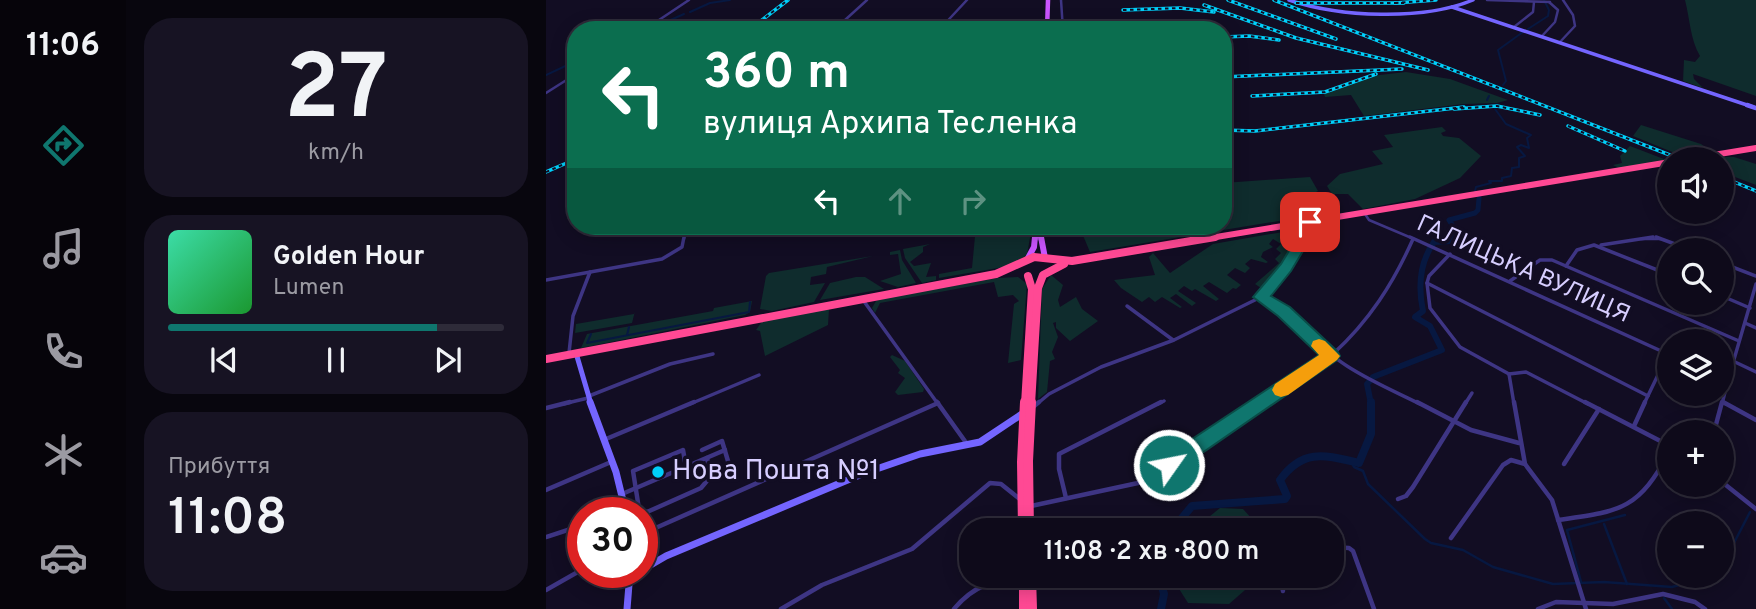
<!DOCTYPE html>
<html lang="uk">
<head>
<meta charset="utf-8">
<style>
  :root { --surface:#0e0a1a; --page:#171323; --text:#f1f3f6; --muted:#9b9aa2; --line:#2e2b39; --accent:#0f766e }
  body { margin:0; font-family:Overpass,sans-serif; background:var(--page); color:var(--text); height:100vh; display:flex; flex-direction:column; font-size:26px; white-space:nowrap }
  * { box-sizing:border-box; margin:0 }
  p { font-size:23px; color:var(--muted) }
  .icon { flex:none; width:38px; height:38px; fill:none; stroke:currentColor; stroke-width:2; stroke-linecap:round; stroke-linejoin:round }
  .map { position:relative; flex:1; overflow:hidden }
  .sheet { display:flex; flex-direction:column; gap:18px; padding:18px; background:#08060e; width:420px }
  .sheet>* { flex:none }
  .banner { position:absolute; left:21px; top:21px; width:665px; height:214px; border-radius:28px; box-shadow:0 4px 18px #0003,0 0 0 2px var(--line); background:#0b6e4f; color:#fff; overflow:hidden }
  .buttons { position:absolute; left:1111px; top:147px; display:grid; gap:14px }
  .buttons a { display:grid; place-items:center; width:77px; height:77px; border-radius:50%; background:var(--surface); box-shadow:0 4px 18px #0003,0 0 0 2px var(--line); font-size:35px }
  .speed { position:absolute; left:21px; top:497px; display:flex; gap:14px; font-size:35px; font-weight:700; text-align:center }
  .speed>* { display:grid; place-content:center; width:91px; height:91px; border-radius:50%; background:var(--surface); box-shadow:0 4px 18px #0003,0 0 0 2px var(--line); line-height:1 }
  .speed .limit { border:10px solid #d22; background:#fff; color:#111 }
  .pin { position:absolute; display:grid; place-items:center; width:60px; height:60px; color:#fff; margin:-30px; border-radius:14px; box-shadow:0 4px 10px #0006 }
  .me { position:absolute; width:77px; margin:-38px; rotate:57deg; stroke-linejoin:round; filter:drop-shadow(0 0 5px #0008) }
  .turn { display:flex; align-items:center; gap:24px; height:147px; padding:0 21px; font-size:32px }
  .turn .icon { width:91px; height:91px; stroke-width:2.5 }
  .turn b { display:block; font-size:49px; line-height:60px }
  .lanes { display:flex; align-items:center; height:66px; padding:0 21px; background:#0003; justify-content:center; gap:35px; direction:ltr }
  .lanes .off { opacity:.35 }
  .big { font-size:52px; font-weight:600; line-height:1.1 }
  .sheet .card { flex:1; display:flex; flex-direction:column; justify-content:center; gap:10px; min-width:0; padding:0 24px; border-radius:28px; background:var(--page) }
  .sheet .dial { align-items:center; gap:0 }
  .dial b { font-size:91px; line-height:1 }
  .song { display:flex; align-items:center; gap:21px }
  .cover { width:84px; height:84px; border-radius:10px; background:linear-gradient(135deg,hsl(160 70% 55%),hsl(130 70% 35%)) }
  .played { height:7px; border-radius:4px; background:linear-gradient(90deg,var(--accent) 80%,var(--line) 80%) }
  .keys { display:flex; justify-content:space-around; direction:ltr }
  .trip { position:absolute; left:413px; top:518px; width:385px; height:70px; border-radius:28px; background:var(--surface); box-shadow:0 4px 18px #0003,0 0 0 2px var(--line); font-weight:600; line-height:70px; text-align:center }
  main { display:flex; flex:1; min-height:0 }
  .dock { display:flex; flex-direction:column; width:126px; justify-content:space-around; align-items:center; background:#06040a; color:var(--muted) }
  .dock .icon { width:49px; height:49px }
  .dock .on { color:var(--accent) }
  .dock b { font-size:32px; color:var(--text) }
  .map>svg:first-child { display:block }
</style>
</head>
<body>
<main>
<nav class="dock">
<b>11:06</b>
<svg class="icon on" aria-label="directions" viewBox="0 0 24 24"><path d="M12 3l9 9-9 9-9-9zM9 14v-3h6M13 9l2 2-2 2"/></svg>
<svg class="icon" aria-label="music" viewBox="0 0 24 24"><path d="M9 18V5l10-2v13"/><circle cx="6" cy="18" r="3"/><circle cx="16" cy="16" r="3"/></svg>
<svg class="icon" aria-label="phone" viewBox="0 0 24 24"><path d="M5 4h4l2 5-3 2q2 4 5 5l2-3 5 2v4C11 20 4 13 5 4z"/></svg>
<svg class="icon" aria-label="climate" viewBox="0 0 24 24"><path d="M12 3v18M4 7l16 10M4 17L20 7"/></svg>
<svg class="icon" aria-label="car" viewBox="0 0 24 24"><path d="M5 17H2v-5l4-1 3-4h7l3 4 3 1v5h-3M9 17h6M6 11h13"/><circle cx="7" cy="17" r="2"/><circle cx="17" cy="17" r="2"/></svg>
</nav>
<section class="sheet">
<div class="card dial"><b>27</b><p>km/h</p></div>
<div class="card">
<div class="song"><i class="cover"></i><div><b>Golden Hour</b><p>Lumen</p></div></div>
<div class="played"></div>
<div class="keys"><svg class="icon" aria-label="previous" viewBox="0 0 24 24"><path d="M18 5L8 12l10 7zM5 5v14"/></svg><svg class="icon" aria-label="pause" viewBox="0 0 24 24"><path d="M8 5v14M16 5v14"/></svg><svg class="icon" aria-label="next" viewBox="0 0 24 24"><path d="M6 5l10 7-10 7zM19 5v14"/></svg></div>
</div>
<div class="card"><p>Прибуття</p><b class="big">11:08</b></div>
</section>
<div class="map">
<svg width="1210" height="609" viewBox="0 0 1210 609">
  <rect width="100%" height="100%" fill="#120d23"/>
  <!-- green -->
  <g fill="#0f2c2d">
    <path d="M1139 0H1210V96L1147 74 1148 79 1157 88 1137 81 1138 60 1149 62 1154 56C1144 39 1144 19 1139 0Z"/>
    <polygon points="860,72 904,79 962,100 951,103 918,104 818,116 805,95 779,97 778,94 825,76"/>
    <polygon points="1095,125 1155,144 1167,153 1141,158 1087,136"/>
    <polygon points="896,127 900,131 895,133 897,136 913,138 935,156 914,178 869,199 817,209 802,194 786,194 781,186 794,174 837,164 826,151 847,147 838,135"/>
    <polygon points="1084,146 1123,161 1073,168 1067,165 1076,163 1074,156"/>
    <polygon points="1176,157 1188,157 1210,164 1210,185 1176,172 1176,159 1170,159"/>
    <polygon points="764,177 772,191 754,200 763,216 544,252 533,226 677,226 677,183"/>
    <polygon points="430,226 486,226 481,255 464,266 393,278 393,274 426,268"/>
    <polygon points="760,228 737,267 718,290 709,284 733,263 729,259 735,253 730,249 735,244 727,239 723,244 727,247 717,252 715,257 722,262 720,263 705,259 699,264 704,268 699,273 689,268 681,275 695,285 690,289 687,288 681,293 663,282 657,286 673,299 670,301 649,289 646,291 638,286 632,291 650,303 646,306 630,294 624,298 636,307 634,308 616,297 609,302 603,297 596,302 575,288 568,280 609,275 603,257 607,253 624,273 667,244"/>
    <polygon points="384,244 377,247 377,252 364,262 368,266 385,263 380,277 390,276 390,280 376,283 359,258 357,249"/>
    <polygon points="354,250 356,260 370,283 352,287 334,281 355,274 352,254 344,255 344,252"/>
    <polygon points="327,256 281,267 280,274 265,277 264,285 279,283 268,302 226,311 214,309 220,276 223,273"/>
    <polygon points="505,275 517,285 512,300 514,307 530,297 536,309 552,321 524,341 510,328 510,322 507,323 512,337 506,352 509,359 504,361 501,392 492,399 496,289"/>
    <polygon points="310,277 319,277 338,289 274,300 284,283"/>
    <polygon points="472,277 481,284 475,360 462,363 468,304 473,301 467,295 452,297 448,282 334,303 329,313 326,308 330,301 345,297 452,278"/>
    <polygon points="206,301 204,312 199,315 35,348 41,334 167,311 168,308"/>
    <polygon points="283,309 282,325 219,356 214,331 210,330 217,320"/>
    <polygon points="89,311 86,323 29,333 30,324 88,314"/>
    <polygon points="346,355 359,361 378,389 377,392 352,395 349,392 359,378 352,373 354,370 344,357"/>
    <polygon points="674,508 697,509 716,530 647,530"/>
    <polygon points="625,576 715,576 683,604 642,603"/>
  </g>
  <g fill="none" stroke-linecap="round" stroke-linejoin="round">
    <!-- stream-far1 -->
    <g stroke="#071841" stroke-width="2">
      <polyline points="144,12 164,3 184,0"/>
      <polyline points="982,29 1002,16 1003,10 998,0"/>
      <polyline points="102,30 138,14"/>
      <polyline points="0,75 30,61"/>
      <polyline points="957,85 960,81 952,50 977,32"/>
      <polyline points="941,100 943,96"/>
      <polyline points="929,191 930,187 945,183 943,181 956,181 956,178 965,176 966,168 973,167 973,158 979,156 971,147 975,145 983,148 981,138 985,135 960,124 949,109"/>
      <polyline points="45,334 41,343 203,312 204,302"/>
      <polyline points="81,335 83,327"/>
    </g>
    <!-- stream -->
    <g stroke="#071841" stroke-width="2.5">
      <polyline points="804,460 808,467 817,471 822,484 879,539 885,543 917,550 947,567 1007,584 1058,582 1126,587 1166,576"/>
      <polyline points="1058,524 1081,584"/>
      <polyline points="1176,566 1204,512"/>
      <polyline points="1035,582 1021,530 1079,515"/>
      <polyline points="1118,598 1126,609"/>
    </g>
    <!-- river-far2 -->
    <polyline stroke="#071841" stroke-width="5" points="906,239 911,232 903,220 929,213 932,210 933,198"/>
    <!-- river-far1 -->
    <g stroke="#071841" stroke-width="6">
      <path d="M827 377 896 350 884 326 869 317 877 311C872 287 874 262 888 242L905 241 907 237"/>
      <polyline points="824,381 821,384 825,404"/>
    </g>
    <!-- river -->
    <g stroke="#071841" stroke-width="8">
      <path d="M626 530 646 506 739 499 741 496 734 480C757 448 779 455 813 463L825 434V402"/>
      <polyline points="613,576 618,594 615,609"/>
    </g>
    <!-- street-far2 -->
    <g stroke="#3e3584" stroke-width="2.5">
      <polyline points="515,0 517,30"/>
      <polyline points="941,0 1004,2"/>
      <polyline points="968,27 987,12 988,2"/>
      <polyline points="98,30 143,0"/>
      <polyline points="288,30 321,0"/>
      <polyline points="393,30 421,0"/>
      <polyline points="996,36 1009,22 1012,10 1003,2"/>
      <polyline points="1014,42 1029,26 1027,15 1017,0"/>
      <polyline points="0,93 30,74"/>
      <polyline points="819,214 823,220 868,239"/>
      <polyline points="138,239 141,226"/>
      <polyline points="757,239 765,226 764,223"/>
      <polyline points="1095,239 1115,239"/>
    </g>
    <!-- street-far1 -->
    <g stroke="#3e3584" stroke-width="3.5">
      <polyline points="864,237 1124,355"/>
      <polyline points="1110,237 1145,250"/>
      <polyline points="1055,245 1107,237"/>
      <polyline points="904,254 883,276 881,283 884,308 914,347 963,374"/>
      <polyline points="1176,263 1210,276"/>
      <polyline points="1020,266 1031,250 1048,245 1124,275"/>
      <polyline points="0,280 116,259 136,247 138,237"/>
      <polyline points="964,281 994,260 1006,260 1193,341"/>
      <polyline points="881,283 1102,396"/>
      <polyline points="1176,296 1204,308"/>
      <path d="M715 297C747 316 769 346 801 366 824 381 850 392 874 404"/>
      <polyline points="317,300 392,404"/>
      <polyline points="581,306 627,340"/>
      <polyline points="1199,323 1210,328"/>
      <polyline points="23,353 27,316 44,272"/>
      <polyline points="1189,362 1210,372"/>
      <polyline points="963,374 968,404"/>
      <polyline points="963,374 980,372 1042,404"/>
      <polyline points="1176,376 1182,382 1176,383"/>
      <polyline points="1182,380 1210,284"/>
      <polyline points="43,396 124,364 167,354"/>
      <polyline points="1176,402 1180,404"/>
      <polyline points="17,404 42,398"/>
      <polyline points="144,404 213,375"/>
      <polyline points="390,404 392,403"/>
      <polyline points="491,404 503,394 555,367 628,340 715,297 740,267 758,237"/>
      <polyline points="612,404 618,401"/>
      <path d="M715 404C738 388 766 374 787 354 823 321 847 284 867 239"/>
      <polyline points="919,404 926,393"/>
      <polyline points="1098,404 1122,354"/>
      <polyline points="1176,404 1181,384"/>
    </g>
    <!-- street -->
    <g stroke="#3e3584" stroke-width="4.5">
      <polyline points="391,402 421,444"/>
      <polyline points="871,402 925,430 973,443"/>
      <polyline points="968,402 979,464 1006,500 1040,609"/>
      <polyline points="1039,402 1124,446"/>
      <polyline points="1177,402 1210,420"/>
      <polyline points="487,407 493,402"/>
      <polyline points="0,408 24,402"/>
      <polyline points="1088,426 1099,402"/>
      <polyline points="1168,432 1176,402"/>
      <polyline points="60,439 148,402"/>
      <polyline points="156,450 176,441 185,471"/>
      <polyline points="1018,464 1053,409"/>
      <polyline points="140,467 137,450 87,471 93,509 101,512 155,488 165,476 161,458"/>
      <polyline points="1176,482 1210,509"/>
      <polyline points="0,490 65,462"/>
      <polyline points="76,494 179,450"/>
      <polyline points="520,498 513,469 513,454 615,402"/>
      <polyline points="852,499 860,496 867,487 920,402"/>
      <polyline points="485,506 592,483 646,451 717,402"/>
      <path d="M1012 520C1076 511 1092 510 1124 451"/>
      <polyline points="96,534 392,403"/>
      <polyline points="0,537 37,525"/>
      <polyline points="905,538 957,465 965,460 979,464"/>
      <polyline points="786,547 803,548 807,551 828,609"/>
      <polyline points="734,576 737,591"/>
      <polyline points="0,590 37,569"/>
      <polyline points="235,609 276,585 366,549 444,483 455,484 475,500"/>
      <path d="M408 609C428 585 446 581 476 578"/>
      <polyline points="992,609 1010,602 1067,604 1117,594 1149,602 1159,609"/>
    </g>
    <!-- secondary-far3 -->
    <g stroke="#7465ff" stroke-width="3.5">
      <path d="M743 0C793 17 877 21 927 0"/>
      <polyline points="906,7 1207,107"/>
    </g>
    <!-- secondary-far2 -->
    <polyline stroke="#7465ff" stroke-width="4.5" points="1201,105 1210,108"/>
    <!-- secondary-far1 -->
    <polyline stroke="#7465ff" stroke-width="5" points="30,353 45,404"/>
    <!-- secondary -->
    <g stroke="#7465ff" stroke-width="7">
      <polyline points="44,402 70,472 80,513"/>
      <polyline points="96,570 120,556 316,474 374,454 434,442 479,412"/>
      <polyline points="85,580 93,572"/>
      <polyline points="81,609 84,572"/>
    </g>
    <!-- primary-far2 -->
    <polyline stroke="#cb55ff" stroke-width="4.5" points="501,30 502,0"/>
    <!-- primary-far1 -->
    <g stroke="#cb55ff" stroke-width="5">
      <polyline points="489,239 490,226"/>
      <polyline points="495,239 496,226"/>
    </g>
    <!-- primary -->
    <g stroke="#cb55ff" stroke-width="6">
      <polyline points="495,237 499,258"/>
      <polyline points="481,260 488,247 489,237"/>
    </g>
    <!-- highway-far2 -->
    <g stroke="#ff4994" stroke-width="6">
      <polyline points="1143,159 1210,148"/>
      <polyline points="658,239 1124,162"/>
    </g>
    <!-- highway-far1 -->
    <g stroke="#ff4994" stroke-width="8">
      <polyline points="0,359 450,274 488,257 526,261 669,237"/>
      <polyline points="479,404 486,289 482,276"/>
      <polyline points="485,404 492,288 497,275 518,264"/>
    </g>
    <!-- highway -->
    <g stroke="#ff4994" stroke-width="10">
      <polyline points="477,530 476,462 479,402"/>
      <polyline points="483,530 482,461 485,402"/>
      <polyline points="478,576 478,609"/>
      <polyline points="485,576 486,609"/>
    </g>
    <!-- rail casing -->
    <g stroke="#00cff9" stroke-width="3.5">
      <g id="rail">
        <polyline points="682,0 790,39"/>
        <polyline points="728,0 1134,159"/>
        <polyline points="750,3 858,3"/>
        <polyline points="849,3 890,0"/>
        <polyline points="658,5 750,38 882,70"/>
        <polyline points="577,10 634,8 668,12"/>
        <polyline points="203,30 242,0"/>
        <polyline points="677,37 703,36 733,40"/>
        <polyline points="677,77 856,69"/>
        <polyline points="706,96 779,92 830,74"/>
        <polyline points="908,109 951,106 994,115"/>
        <polyline points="1022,126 1079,151"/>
        <polyline points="677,130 709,131 918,107"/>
        <polyline points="0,172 30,159"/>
        <polyline points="1176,177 1210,191"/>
      </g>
    </g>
    <!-- rail -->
    <use href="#rail" stroke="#120d23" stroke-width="2" stroke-dasharray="3.5" stroke-linecap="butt"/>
  </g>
  <!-- route -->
  <polygon fill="#0f766e" stroke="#0a4d48" stroke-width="2" points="764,218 769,219 772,226 745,271 725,296 744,307 791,351 794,356 791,360 630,471 623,474 616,471 614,465 616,459 773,355 732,316 707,297 735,264 758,226 759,219"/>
  <!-- slow -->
  <polygon fill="#f59e0b" points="773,339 779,341 794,356 791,360 742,395 735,397 729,395 726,390 729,384 773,355 765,346 767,341"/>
  <!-- markers -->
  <circle fill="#00cff9" stroke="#120d23" stroke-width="2.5" cx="112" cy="472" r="7"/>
  <g text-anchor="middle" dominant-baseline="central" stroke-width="7" stroke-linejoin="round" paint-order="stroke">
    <!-- street labels -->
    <g font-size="24" fill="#d7ceff" stroke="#120d23">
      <text transform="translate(977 270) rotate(24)">ГАЛИЦЬКА ВУЛИЦЯ</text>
    </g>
    <!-- near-poi labels -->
    <g font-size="28" fill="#d7ceff" stroke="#120d23" text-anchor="start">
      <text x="126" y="472">Нова Пошта №1</text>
    </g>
  </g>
</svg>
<div class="buttons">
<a><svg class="icon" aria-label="sound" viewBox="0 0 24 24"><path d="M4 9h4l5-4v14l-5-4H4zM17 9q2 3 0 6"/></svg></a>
<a><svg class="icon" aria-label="search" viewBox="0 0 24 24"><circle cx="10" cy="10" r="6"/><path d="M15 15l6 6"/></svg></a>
<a><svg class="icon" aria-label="layers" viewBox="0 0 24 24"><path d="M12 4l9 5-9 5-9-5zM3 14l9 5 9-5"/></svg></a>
<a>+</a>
<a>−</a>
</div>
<div class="speed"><div class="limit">30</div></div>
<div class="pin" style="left:764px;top:222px;background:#d93025"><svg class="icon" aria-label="arrive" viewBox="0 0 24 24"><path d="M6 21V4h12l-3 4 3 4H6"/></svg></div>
<svg class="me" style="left:623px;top:465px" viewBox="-20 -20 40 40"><circle r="17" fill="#0f766e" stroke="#fff" stroke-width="3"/><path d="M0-11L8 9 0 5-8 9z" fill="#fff"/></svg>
<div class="trip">11:08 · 2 хв · 800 m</div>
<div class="banner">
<div class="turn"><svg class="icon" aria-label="left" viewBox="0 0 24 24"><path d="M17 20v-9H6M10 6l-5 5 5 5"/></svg><div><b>360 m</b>вулиця Архипа Тесленка</div></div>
<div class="lanes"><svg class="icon" aria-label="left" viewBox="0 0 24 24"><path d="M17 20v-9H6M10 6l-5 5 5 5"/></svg><svg class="icon off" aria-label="ahead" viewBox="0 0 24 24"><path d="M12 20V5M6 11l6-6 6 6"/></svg><svg class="icon off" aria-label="right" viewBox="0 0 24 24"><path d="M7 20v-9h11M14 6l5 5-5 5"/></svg></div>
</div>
</div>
</main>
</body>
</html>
